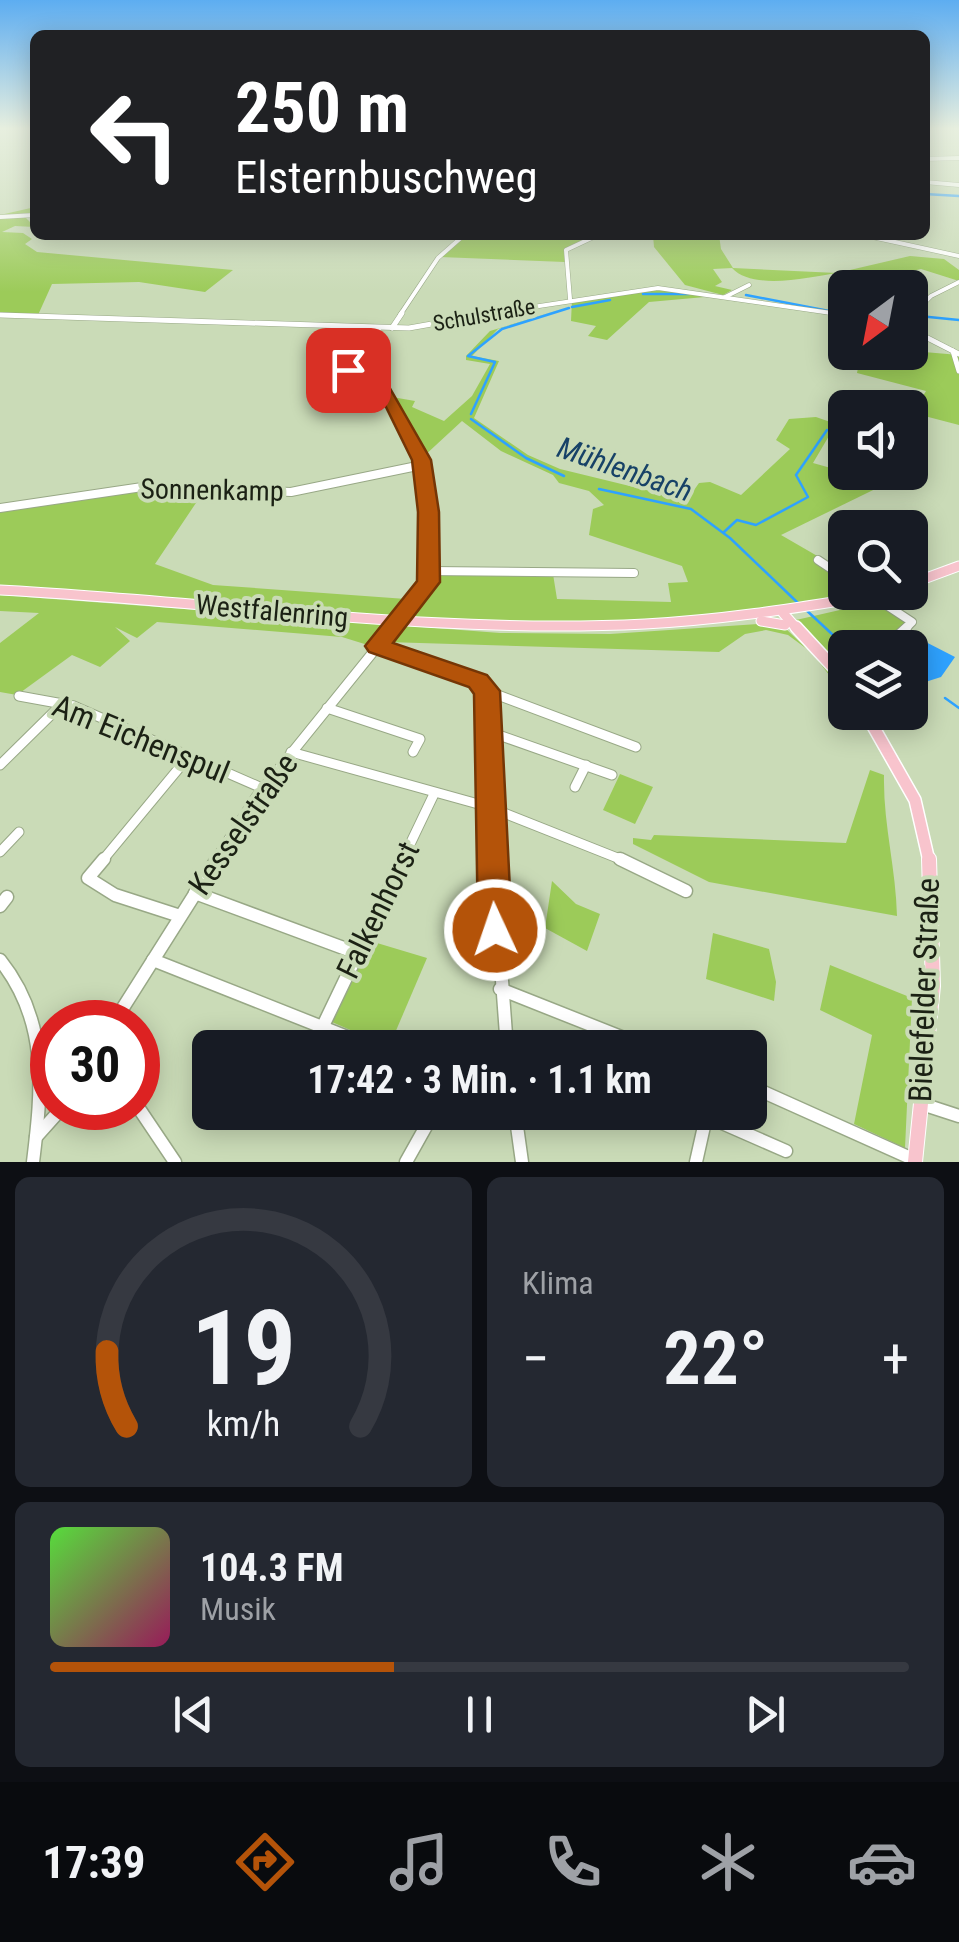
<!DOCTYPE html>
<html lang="de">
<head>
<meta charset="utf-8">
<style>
  :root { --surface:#171b24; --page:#242831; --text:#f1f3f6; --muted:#9ea1a6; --line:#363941; --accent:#b45309 }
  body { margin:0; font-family:"Roboto Condensed",sans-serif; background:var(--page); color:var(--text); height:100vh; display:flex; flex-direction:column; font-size:38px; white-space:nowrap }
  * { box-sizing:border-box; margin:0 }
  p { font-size:32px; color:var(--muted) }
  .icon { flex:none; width:55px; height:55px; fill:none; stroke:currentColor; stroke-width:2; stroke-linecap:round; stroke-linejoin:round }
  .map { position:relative; height:1162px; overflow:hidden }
  .side { display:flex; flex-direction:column; gap:15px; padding:15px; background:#0d0f14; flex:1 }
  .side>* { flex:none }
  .hud { position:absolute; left:30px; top:30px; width:900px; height:210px; border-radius:15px; box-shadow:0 5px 25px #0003; background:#202124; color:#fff; overflow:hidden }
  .needle { width:65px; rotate:212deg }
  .controls { position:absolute; left:828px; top:270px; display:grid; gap:20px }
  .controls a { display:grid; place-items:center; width:100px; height:100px; border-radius:15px; background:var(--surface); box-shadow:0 5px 25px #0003; font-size:50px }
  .speed { position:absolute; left:30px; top:1000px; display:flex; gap:20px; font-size:50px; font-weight:700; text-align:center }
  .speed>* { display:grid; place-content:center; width:130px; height:130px; border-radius:50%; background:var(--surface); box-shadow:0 5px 25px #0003; line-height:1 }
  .speed .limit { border:15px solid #d22; background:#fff; color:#111 }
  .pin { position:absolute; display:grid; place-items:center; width:85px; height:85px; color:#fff; margin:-42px; border-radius:20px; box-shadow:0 5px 15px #0006 }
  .me { position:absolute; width:110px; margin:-55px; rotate:357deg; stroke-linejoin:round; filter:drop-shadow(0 0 8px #0008) }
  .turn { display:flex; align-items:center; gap:35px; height:210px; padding:0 40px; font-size:45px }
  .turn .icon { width:130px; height:130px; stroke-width:2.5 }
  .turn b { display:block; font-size:70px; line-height:85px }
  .big { font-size:75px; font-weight:700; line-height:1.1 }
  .side .card { flex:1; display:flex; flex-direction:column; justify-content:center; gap:15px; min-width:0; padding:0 35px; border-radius:15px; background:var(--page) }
  .side .dial { align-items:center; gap:0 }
  .dial svg { height:260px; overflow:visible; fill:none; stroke:var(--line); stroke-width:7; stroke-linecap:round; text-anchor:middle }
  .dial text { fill:var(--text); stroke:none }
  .song { display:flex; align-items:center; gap:30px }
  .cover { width:120px; height:120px; border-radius:15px; background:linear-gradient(135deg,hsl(110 70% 55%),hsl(330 70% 35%)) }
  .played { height:10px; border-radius:5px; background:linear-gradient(90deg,var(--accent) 40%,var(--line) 40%) }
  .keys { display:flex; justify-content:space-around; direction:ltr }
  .heat { display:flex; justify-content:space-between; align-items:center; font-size:55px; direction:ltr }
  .side .tiles { flex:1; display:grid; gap:15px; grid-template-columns:1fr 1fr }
  .card:last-child { grid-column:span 2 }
  .trip { position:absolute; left:192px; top:1030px; width:575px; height:100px; border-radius:15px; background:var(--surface); box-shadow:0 5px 25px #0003; font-weight:700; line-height:100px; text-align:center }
  .tabs { display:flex; height:160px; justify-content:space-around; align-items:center; background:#090b0e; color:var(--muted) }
  .tabs .icon { width:70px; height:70px }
  .tabs .on { color:var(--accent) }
  .tabs b { font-size:45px; color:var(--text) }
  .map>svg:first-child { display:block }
</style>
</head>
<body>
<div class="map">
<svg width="959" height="1162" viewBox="0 0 959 1162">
  <rect width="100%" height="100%" fill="#cadbb7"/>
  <!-- green -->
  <g fill="#9ccb59">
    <polygon points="35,207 35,215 25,217 35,227 15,226 2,232 23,233 32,239 25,244 37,252 233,270 205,292 139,282 52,284 38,315 0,314 0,215"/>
    <polygon points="466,235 591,238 565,250 565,262 440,257"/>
    <path d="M653 235H719L721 249 733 268 837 273 910 256 944 259 959 270V281L921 269 851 285 837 273C810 277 753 291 732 268L713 269 722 282 715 286 732 290 723 295 685 285 654 247Z"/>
    <polygon points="661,289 716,296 649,302 607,340 588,336 596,326 571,321 572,300"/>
    <path d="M569 307 498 329 472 356 499 361 474 418 528 455 560 469 687 500 699 483 710 482 741 495 790 449 776 440 789 419 816 417 836 424 813 463 845 472 908 473 781 535 845 572V592L854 593C575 659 282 603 0 585V507L148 484 206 488 155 564 213 585 420 600 436 573 553 574 557 599 671 602 668 583 688 582 682 566 589 535 593 509 604 505 589 491 559 483 553 475 501 451 462 421 423 457 392 397 415 401 412 407 444 421 472 396 490 364 466 360V356L490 331Z"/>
    <polygon points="924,352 959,355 959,425 913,413 926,391 857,373 861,353"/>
    <polygon points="0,595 500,633 610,634 758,624 785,628 845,685 845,695 811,652 788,635 766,630 745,634 719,652 387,642 371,646 342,637 157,622 137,638 115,627 130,641 100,667 72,655 17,695 0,692 0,643 39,613 0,611"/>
    <polygon points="875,602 908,622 878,647 845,648 845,668 796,620"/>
    <path d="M870 770 884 775C883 824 896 868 897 916L709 882 633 844V838L651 840 654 835 846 843Z"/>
    <polygon points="620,774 653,787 635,824 603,810"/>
    <polygon points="552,881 576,904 600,914 587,951 545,928"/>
    <polygon points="713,933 769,949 776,982 774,1001 706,979"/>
    <polygon points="367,940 427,958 389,1047 332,1022"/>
    <polygon points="830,965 912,998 905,1148 854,1124 872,1035 820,1010"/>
  </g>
  <!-- water -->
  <polygon fill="#2ea2ff" points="916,637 955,657 941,677 919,684 910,676 910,648 901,647"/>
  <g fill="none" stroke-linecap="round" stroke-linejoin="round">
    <!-- stream -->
    <g stroke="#2ea2ff" stroke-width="2.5">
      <polyline points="925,194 959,196"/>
      <polyline points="643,294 689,294"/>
      <polyline points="746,295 829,311"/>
      <polyline points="925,305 919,316 959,320"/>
      <polyline points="572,307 610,300"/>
      <polyline points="471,414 495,362 468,356 502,329 569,308"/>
      <polyline points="471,419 526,458 564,476"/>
      <polyline points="599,489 691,509 730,538 798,603"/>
      <polyline points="724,532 737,520 756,525 808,497 796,475 827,430"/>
      <polyline points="804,608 847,648"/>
      <polyline points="868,648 872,648"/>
      <polyline points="945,698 959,708"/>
    </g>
    <!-- minor-far4 casing -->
    <g stroke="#98a886" stroke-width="5">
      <g id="minor-far4">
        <polyline points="925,159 959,158"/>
        <polyline points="925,182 959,185"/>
        <polyline points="0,217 35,215"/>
        <polyline points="863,235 959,256"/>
        <polyline points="725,297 749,285"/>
        <polyline points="570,299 566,250 598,235"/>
        <polyline points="0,315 8,315"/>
        <polyline points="400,315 438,258 464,235"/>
        <polyline points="480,315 658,288 845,315"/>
        <polyline points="912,315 931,296 959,282"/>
      </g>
    </g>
    <!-- minor-far3 casing -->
    <g stroke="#98a886" stroke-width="6">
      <g id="minor-far3">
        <polyline points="830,313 845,315"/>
        <polyline points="0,315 409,328 494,313"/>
        <polyline points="910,317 914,313"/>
        <polyline points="379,328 349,373 386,391 418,452"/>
        <polyline points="392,328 402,313"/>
        <polyline points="910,329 959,354"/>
        <polyline points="953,351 959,371"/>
      </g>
    </g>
    <!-- minor-far2 casing -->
    <g stroke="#98a886" stroke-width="10">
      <g id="minor-far2">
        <polyline points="0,508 149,486 291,492 422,465"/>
        <polyline points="818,560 845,578"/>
        <polyline points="430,571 634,573"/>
        <polyline points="868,593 912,622 904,630"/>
        <polyline points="409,607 430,577 422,460 416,449"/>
      </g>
    </g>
    <!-- minor-far1 casing -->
    <g stroke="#98a886" stroke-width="11">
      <g id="minor-far1">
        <polyline points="378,646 478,681 487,691 493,861"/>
        <polyline points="884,648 907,627"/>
        <polyline points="487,691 636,747"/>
        <polyline points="19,696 74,706 262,788"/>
        <polyline points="327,708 420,739 413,752"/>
        <polyline points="490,732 612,775"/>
        <polyline points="291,752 489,807 625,861"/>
        <polyline points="0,765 64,702"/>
        <polyline points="575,787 586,765"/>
        <polyline points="0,852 19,832"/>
        <polyline points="102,861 189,756"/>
        <polyline points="215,861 256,797 378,646"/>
        <polyline points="402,861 434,794"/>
      </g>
    </g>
    <!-- minor casing -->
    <g stroke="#98a886" stroke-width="15">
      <g id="minor">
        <polyline points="104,859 88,878 115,895 180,916"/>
        <polyline points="493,859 507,1048"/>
        <polyline points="620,859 686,891"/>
        <polyline points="195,893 357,953"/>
        <polyline points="0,906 7,897"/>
        <path d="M0 960C49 1021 42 1089 33 1162"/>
        <polyline points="153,960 375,1048"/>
        <polyline points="500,989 649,1048"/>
        <polyline points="114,1022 217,859"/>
        <polyline points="323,1026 403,859"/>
        <polyline points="750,1086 915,1160"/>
        <polyline points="922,1104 959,1116"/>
        <polyline points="138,1107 175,1162"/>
        <polyline points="515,1112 522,1162"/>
        <polyline points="706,1116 786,1151"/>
        <polyline points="36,1137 62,1108"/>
        <polyline points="406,1162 434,1112"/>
        <polyline points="696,1162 707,1113"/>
      </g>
    </g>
    <!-- major-far2 casing -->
    <g stroke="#fff" stroke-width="11">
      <g id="major-far2">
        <polyline points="910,584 959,566"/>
        <path d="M0 590C214 601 431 635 645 624 719 620 791 609 864 597"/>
        <polyline points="783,613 798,630"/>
        <polyline points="761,621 785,625"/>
      </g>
    </g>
    <!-- major-far1 casing -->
    <g stroke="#fff" stroke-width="14">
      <g id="major-far1">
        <polyline points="796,627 845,680"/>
        <polyline points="865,712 915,800 929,861"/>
      </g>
    </g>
    <!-- major casing -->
    <g stroke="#fff" stroke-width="16">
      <polyline id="major" points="915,1162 933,986 929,859"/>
    </g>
    <!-- minor-far4 -->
    <use href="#minor-far4" stroke="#fff" stroke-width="4"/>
    <!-- minor-far3 -->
    <use href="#minor-far3" stroke="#fff" stroke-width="5"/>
    <!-- minor-far2 -->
    <use href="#minor-far2" stroke="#fff" stroke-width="8"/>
    <!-- minor-far1 -->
    <use href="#minor-far1" stroke="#fff" stroke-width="9"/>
    <!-- minor -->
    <use href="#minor" stroke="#fff" stroke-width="12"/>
    <!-- major-far2 -->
    <use href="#major-far2" stroke="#f8c4cd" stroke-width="9"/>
    <!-- major-far1 -->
    <use href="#major-far1" stroke="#f8c4cd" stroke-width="11"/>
    <!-- major -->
    <use href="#major" stroke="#f8c4cd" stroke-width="14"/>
    <!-- minor-bridge-far1 casing -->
    <g stroke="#98a886" stroke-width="10" stroke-linecap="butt">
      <polyline id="minor-bridge-far1" points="390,630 409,607"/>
    </g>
    <!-- minor-bridge casing -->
    <g stroke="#98a886" stroke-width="11" stroke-linecap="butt">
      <polyline id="minor-bridge" points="385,636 392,627"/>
    </g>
    <!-- major-bridge casing -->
    <g stroke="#fff" stroke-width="11" stroke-linecap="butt">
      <polyline id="major-bridge" points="864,597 877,594"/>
    </g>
    <!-- minor-bridge-far1 -->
    <use href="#minor-bridge-far1" stroke="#fff" stroke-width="8"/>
    <!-- minor-bridge -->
    <use href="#minor-bridge" stroke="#fff" stroke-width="9"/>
    <!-- major-bridge -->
    <use href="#major-bridge" stroke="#f8c4cd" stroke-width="9"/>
  </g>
  <!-- sky -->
  <linearGradient id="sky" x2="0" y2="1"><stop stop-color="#5dadf1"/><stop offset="0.44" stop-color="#e7efdf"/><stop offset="1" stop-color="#e7efdf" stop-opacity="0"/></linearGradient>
  <rect width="959" height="292" fill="url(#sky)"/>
  <!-- route -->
  <polygon fill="#b45309" stroke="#753606" stroke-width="2.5" points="348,365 388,385 431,460 439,512 440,582 393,643 487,675 500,691 512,930 507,941 495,945 483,941 478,930 474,694 469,687 369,652 365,646 417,581 418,512 412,460 382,399 343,375 340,370"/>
  <g text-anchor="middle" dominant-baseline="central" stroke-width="8" stroke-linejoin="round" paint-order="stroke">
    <!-- far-street labels -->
    <g font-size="22" fill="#1b2114" stroke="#cadbb7">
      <text transform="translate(484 315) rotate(-10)">Schulstraße</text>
    </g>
    <!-- street labels -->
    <g font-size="28" fill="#1b2114" stroke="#cadbb7">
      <text transform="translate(212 490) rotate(1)">Sonnenkamp</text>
      <text transform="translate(272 611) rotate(5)">Westfalenring</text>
    </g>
    <!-- water labels -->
    <g font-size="30" font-style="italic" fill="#174267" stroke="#cadbb7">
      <text transform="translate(625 469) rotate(19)">Mühlenbach</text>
    </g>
    <!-- near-street labels -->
    <g font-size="32" fill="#1b2114" stroke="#cadbb7">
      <text transform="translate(141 739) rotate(22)">Am Eichenspul</text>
      <text transform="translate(243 824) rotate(-55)">Kesselstraße</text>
      <text transform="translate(378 910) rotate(-64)">Falkenhorst</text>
      <text transform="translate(924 990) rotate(-88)">Bielefelder Straße</text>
    </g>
  </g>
</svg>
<div class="controls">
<a><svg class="needle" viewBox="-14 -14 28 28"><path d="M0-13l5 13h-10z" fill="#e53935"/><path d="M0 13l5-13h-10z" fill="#9ea1a6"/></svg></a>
<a><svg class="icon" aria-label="sound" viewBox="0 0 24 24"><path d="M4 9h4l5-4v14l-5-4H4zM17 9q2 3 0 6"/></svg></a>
<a><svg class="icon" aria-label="search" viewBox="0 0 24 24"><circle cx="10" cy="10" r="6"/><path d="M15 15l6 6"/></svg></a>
<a><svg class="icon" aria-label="layers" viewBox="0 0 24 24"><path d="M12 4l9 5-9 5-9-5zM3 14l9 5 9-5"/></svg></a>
</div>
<div class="speed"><div class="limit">30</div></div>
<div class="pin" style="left:348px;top:370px;background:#d93025"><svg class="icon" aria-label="arrive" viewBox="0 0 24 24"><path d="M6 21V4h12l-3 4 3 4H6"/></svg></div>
<svg class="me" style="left:495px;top:930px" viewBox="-20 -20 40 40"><circle r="17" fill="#b45309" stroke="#fff" stroke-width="3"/><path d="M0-11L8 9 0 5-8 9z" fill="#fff"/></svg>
<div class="trip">17:42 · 3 Min. · 1.1 km</div>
<div class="hud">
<div class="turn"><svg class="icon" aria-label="left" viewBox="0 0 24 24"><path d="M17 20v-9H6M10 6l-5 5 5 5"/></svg><div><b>250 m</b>Elsternbuschweg</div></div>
</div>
</div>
<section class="side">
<div class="tiles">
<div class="card dial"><svg viewBox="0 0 100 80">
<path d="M14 69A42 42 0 1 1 86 69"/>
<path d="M14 69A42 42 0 0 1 8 46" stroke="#b45309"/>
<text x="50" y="56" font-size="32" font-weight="700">19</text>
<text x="50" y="72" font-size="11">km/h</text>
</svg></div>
<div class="card"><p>Klima</p>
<div class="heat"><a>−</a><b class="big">22°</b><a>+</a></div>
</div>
<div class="card">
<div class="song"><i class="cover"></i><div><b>104.3 FM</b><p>Musik</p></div></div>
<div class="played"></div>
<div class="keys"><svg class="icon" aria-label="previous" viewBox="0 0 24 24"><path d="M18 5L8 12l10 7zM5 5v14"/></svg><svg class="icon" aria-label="pause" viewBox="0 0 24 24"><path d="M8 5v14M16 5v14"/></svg><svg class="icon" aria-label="next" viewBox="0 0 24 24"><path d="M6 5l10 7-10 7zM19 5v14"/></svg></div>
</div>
</div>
</section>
<nav class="tabs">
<b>17:39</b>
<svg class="icon on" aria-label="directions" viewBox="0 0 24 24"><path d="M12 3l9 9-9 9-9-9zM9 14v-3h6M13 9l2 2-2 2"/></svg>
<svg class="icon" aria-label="music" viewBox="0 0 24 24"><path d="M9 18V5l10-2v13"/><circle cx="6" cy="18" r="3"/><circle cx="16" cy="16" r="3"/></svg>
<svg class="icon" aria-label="phone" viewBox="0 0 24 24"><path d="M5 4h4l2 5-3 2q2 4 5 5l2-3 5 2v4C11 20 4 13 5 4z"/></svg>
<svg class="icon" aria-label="climate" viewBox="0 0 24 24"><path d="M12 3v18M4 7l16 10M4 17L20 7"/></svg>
<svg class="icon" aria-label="car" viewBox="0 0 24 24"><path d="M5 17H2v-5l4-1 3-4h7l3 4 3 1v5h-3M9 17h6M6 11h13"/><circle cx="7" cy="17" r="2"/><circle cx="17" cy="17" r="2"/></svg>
</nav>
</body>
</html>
